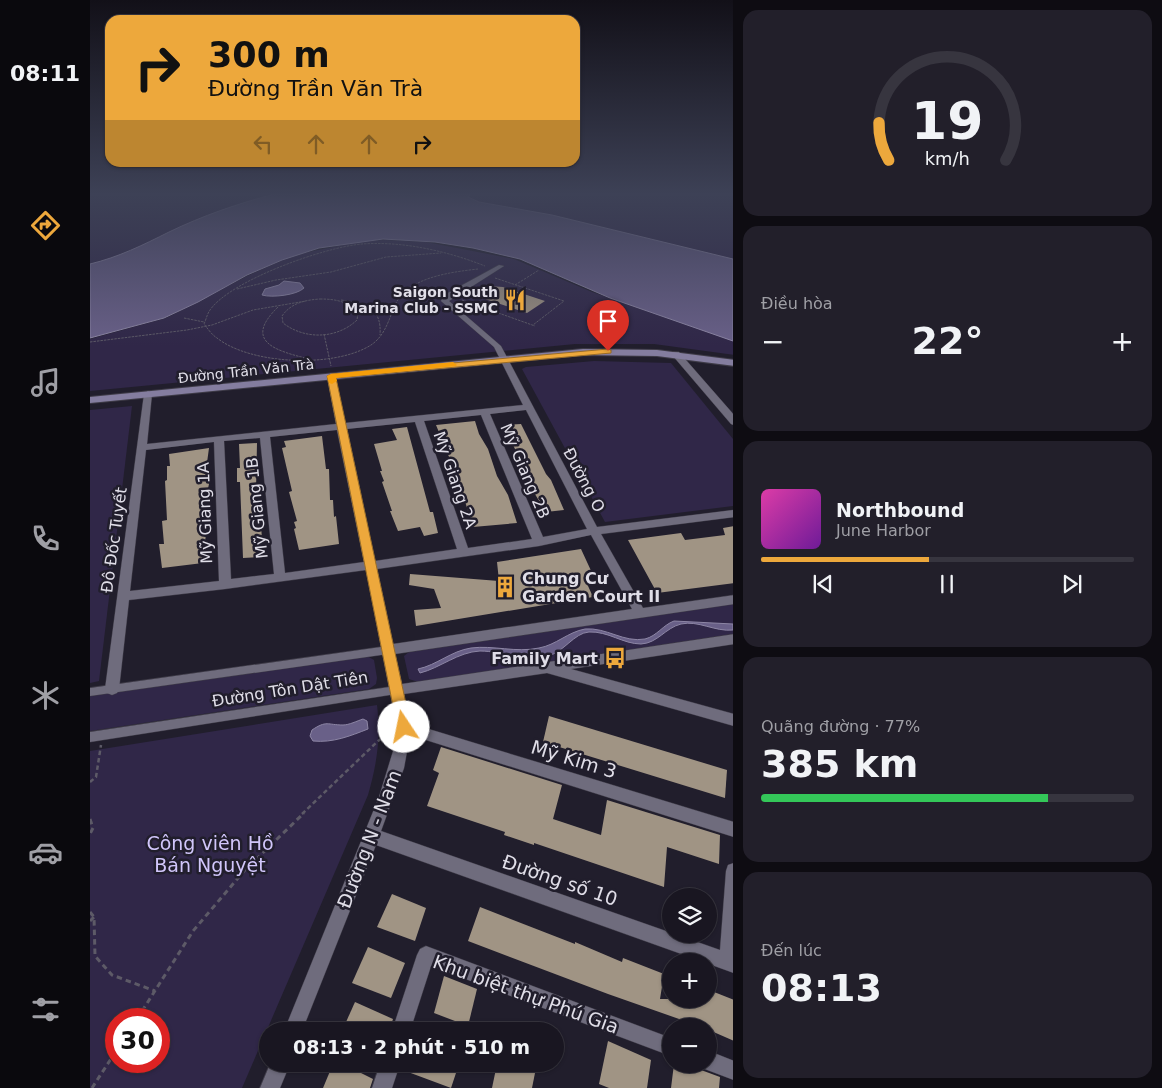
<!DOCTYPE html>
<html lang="vi">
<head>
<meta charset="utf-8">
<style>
  :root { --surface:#191621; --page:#221f2a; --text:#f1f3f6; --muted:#9f9fa5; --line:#37353f; --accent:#eda83c }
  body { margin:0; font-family:"DejaVu Sans",sans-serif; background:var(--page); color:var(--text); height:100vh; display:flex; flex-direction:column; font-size:19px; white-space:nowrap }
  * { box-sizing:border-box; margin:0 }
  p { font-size:16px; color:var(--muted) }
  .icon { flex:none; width:28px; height:28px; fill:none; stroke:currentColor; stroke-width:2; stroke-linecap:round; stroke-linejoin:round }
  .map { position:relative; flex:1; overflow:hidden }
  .details { display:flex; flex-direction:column; gap:10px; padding:10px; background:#0e0c12; width:429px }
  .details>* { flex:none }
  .guide { position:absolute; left:15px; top:15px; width:475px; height:152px; border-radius:15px; box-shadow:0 1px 4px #0004,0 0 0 1px var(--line); background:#eda83c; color:#111; overflow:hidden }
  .buttons { position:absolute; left:572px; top:888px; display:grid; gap:10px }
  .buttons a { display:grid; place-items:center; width:55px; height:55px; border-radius:50%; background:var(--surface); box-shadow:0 1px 4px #0004,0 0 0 1px var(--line); font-size:25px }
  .speed { position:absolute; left:15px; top:1008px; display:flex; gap:10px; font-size:25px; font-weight:700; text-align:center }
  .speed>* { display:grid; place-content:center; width:65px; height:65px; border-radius:50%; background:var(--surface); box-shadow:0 1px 4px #0004,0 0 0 1px var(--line); line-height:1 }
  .speed .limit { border:8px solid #d22; background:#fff; color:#111 }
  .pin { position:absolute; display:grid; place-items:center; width:42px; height:42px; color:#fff; margin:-51px -21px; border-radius:50% 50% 50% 0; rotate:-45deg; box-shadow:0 0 5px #0007 }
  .pin .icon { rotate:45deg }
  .me { position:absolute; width:55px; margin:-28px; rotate:349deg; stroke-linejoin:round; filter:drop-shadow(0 0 4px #0008) }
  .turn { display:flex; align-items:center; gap:18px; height:105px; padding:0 20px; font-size:22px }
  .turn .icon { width:65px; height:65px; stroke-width:2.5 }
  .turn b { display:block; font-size:35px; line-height:42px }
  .lanes { display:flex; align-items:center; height:48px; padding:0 20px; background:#0003; justify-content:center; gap:25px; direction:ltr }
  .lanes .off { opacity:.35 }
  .big { font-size:38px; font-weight:700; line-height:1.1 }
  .details .card { flex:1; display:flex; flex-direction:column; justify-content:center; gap:8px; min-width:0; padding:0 18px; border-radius:15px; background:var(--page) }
  .details .dial { align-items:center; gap:0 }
  .dial svg { height:130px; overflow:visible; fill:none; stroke:var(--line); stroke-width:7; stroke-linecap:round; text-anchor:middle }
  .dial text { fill:var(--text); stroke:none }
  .song { display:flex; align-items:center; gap:15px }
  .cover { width:60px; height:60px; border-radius:8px; background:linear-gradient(135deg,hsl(320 70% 55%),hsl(280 70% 35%)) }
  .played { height:5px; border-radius:2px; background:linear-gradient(90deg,var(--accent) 45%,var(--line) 45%) }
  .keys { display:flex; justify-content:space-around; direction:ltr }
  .heat { display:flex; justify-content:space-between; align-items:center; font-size:28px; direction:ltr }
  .charge { height:8px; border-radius:4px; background:linear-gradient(90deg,#34c759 77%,var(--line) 0) }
  .trip { position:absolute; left:169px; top:1022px; width:305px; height:50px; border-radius:25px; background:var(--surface); box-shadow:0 1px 4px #0004,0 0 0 1px var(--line); font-weight:700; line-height:50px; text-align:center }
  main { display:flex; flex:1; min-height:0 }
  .tab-bar { display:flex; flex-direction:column; width:90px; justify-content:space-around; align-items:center; background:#0a090d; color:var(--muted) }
  .tab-bar .icon { width:35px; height:35px }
  .tab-bar .active { color:var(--accent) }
  .tab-bar b { font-size:22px; color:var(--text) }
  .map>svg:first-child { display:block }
</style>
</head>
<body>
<main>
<nav class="tab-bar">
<b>08:11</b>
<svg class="icon active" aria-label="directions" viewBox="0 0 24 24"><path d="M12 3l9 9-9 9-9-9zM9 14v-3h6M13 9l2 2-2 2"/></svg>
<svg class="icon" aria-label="music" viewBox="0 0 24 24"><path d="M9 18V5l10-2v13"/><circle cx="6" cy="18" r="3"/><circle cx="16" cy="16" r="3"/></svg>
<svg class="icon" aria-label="phone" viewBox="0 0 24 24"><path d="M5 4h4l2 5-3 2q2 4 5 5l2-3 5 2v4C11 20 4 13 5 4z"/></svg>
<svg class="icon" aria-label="climate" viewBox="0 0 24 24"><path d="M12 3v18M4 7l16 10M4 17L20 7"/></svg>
<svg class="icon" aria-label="car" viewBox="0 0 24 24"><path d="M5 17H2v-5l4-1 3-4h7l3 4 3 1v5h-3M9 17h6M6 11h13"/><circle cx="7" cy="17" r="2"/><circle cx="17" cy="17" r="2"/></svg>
<svg class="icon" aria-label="filters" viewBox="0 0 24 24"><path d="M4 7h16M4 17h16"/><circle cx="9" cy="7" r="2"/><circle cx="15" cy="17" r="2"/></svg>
</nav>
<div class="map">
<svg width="644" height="1088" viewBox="0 0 644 1088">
  <rect width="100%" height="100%" fill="#211e2c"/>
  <!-- green -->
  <g fill="#302748" fill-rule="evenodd">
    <path d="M0 194H185C149 203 112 216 79 232 53 245 29 257 0 264Z"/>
    <polygon points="336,194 643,194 643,259 462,215 389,202 379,198"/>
    <polygon points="295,240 336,242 424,259 502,292 643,340 644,355 564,344 485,344 0,391 0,339 76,318 157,276 204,255 273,241"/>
    <polygon points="504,361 581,363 643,439 643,506 515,522 432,369 436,367"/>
    <polygon points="42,406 9,681 0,683 0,410"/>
    <polygon points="643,604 643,634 328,682 319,679 314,656 319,652"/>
    <polygon points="277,656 284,660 287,678 286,684 279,689 0,731 0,696"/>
    <path d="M287 705C291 737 287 764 278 795L152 1088H0V751ZM26 1019H69V1061H26Z"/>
  </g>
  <!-- water -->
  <g fill="#696088" stroke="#8d86a5">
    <path d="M185 194H336L357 195 381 194 378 197 389 202 462 215 643 259V341L520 298 430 259 383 248 345 242 293 239 229 248 192 260 157 275 108 302 74 318 0 338V264C29 257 53 245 79 232 112 216 149 203 185 194Z"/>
    <path d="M194 281 210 283 214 288C207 295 182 298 172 295L175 289 189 285Z"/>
    <path d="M584 621 643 624V630C625 632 608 620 591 624 575 628 568 643 551 644 533 644 518 631 499 632 484 633 474 652 458 656 432 663 414 651 390 651 368 652 350 668 330 673L328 669C347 665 361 651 381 648 403 645 426 653 449 648 466 645 478 632 495 629 516 627 534 643 555 639 567 636 573 625 584 621Z"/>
    <path d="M273 719 277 721 278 729C260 736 243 743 223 741L220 736 222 730C237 720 237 725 253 725 259 725 267 721 273 719Z"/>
  </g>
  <!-- building -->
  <g fill="#a09484">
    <polygon points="399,286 413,287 455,301 437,313 395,299 385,293"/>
    <polygon points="385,421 389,434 398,449 407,476 418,495 427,523 383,527 368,479 346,425"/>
    <polygon points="431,424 456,474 461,480 474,510 456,512 443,491 445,490 428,460 430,460 426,453 427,453 413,425"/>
    <polygon points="317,427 340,512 343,512 348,533 334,536 330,527 308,531 300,511 302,511 292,482 294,481 290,471 292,471 284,444 307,440 302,429"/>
    <polygon points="232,436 236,469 239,469 240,500 243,500 244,517 246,516 249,544 209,550 204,529 206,528 204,522 207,521 199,492 202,491 192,448 196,447 194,441"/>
    <polygon points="167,443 166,490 169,490 173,557 153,558 150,482 147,482 147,468 150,468 149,444"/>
    <polygon points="119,448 116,470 119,469 119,484 112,516 115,516 114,524 117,523 113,563 72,568 69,544 74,544 72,521 77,520 75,481 77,480 77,466 80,466 79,454"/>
    <polygon points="644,526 644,583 567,593 538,540 591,533 595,540 635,535 633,528"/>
    <polygon points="491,549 503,575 494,577 503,597 326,626 324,610 351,608 344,589 319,585 320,574 409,581 407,562"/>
    <polygon points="459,716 637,770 635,798 453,742"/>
    <polygon points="351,747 472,785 463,819 511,835 517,800 630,835 629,864 577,847 574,887 444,843 444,845 414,835 415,832 337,806 349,773 343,770"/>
    <polygon points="302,894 336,908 325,941 287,927"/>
    <polygon points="390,907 485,944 485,942 532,962 533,958 574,974 570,999 619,999 619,990 644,1000 644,1041 619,1030 619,1026 609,1026 518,994 378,941"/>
    <polygon points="278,947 315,963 301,998 262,983"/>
    <polygon points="354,976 387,989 378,1026 344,1013"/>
    <polygon points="265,1002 303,1019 299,1031 252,1031"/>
    <polygon points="518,1041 561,1060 557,1088 519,1088 509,1084"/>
    <polygon points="243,1064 253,1064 283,1079 280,1088 233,1088"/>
    <polygon points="321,1064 369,1064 361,1088 318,1072"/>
    <polygon points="407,1064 436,1064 446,1068 442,1088 402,1088"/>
    <polygon points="584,1064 609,1064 611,1070 630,1077 629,1088 581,1088"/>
  </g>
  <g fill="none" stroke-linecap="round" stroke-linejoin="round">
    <!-- pedestrian casing -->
    <g stroke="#3e3b47" stroke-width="1">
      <g id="pedestrian">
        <polygon points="298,646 302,647 303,650 302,653 298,654 0,696 0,688"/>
        <polygon points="306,686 310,687 311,690 310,693 306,694 0,742 0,732"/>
      </g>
    </g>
    <!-- minor casing -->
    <g stroke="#3e3b47" stroke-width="1">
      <g id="minor">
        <path d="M409 265 414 266 359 301 411 346 507 527 644 510V517L511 534 553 608 644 595V604L305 654 312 684 644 634V644L481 669 644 714V726L457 673 314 694 319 723 644 822V837L320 735 314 768 291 831 630 950 636 871 638 865 644 863V973L619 964V961H611L286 845 212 1031H194L289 797 304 748 305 718 276 570 135 589 39 600 29 689 27 693 22 695 17 693 15 689 54 394 58 391 62 394 57 444 246 424 237 376 241 373 245 376 255 423 433 405 404 347 351 301 354 295ZM436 410 497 529 453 537 400 414ZM391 415 442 539 378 548 334 421ZM325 422 367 549 285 561 257 429ZM247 430 274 562 195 573 180 437ZM170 438 184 574 141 579 134 441ZM124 442 129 581 40 591 56 450ZM501 535 542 609 303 644 287 569 449 546Z"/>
        <polygon points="583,352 589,352 644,415 644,425 641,424 583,356"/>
        <polygon points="336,946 581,1038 581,1056 341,966 320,1031 302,1031 327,955 330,949"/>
        <polygon points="619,1051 644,1061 644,1080 612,1068 611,1064 619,1064"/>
        <polygon points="180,1064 200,1064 190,1088 170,1088"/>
        <polygon points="290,1064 310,1064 302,1088 282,1088"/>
      </g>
    </g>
    <!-- secondary casing -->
    <g stroke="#3e3b47" stroke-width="2">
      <polygon id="secondary" points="493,349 567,350 644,360 644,366 567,356 493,355 0,403 0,397"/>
    </g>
    <!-- path-far2 -->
    <g stroke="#5d5a67" stroke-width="1" stroke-dasharray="2.5 1" stroke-linecap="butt">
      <path d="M388 269C362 272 319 277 306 303 299 318 296 335 281 345 245 368 161 365 127 338 122 335 118 329 114 324 116 320 117 314 120 310 141 280 235 247 272 244 313 241 357 251 395 266"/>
      <polyline points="405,278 474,301 443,325"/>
      <polyline points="425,285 449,270"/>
      <polyline points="147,289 186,280 241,272 296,257 351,253"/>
      <path d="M230 299C245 299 258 301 268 313L267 320C247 339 215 340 193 323L192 316C201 303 215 300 230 299Z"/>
      <path d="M251 300C275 303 292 307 290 335"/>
      <polyline points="372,300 445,326"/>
      <path d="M188 307C152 342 187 351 219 359"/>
      <polyline points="94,318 114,322"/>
      <polyline points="234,334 241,366"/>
      <polyline points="0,342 97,330 122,325 163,310 216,301"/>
    </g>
    <!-- path-far1 -->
    <g stroke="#5d5a67" stroke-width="2.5" stroke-dasharray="4.5 3" stroke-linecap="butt">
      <polyline points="0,782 6,777 11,745"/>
      <polyline points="212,814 288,741 299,734"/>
    </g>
    <!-- path -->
    <g stroke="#5d5a67" stroke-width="3" stroke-dasharray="5.5 4" stroke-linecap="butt">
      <polyline points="0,819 3,828 0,834"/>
      <polyline points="0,912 4,917 5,956 22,975 65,991"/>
      <polyline points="0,921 4,917"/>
      <polyline points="47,1019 103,931 154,871 214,813"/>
      <polyline points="2,1088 26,1051"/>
    </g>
    <!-- pedestrian -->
    <use href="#pedestrian" fill="#6f6c7d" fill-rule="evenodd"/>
    <!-- minor -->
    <use href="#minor" fill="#6f6c7d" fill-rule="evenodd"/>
    <!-- secondary -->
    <use href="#secondary" fill="#847d9f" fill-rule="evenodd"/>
  </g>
  <!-- sky -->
  <linearGradient id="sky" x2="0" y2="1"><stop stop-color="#121018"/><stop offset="0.56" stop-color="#3d4156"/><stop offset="1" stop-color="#3d4156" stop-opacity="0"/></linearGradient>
  <rect width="644" height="346" fill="url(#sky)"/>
  <!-- route -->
  <polygon fill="#eda83c" stroke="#9a6d27" points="518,349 521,350 521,353 246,378 321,727 319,731 314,733 308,731 237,376 241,374"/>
  <!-- slow -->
  <polygon fill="#f59e0b" points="363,362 367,365 366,366 246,378 247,381 242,384 239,383 237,376 241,374"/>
  <!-- icons -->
  <defs>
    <g id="restaurant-bare" transform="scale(1.725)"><path d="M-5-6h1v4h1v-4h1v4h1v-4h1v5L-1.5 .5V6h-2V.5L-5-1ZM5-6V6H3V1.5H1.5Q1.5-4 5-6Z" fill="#eda83c" stroke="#211e2c" stroke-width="2.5" paint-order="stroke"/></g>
    <g id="building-bare" transform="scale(1.725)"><path d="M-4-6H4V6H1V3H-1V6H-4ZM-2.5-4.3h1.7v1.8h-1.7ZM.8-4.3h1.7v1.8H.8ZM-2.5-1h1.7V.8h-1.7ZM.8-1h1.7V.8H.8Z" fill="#eda83c" stroke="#211e2c" stroke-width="2.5" paint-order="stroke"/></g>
    <g id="bus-bare" transform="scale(1.725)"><path d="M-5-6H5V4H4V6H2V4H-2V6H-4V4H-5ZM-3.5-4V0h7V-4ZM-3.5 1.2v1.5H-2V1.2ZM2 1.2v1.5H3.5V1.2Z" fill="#eda83c" stroke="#211e2c" stroke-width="2.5" paint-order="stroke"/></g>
  </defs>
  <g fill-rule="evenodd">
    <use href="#restaurant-bare" x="425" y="300"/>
    <use href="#building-bare" x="415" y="587"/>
    <use href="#bus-bare" x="525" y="658"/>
  </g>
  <g text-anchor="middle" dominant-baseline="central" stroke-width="5" stroke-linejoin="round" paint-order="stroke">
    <!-- far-poi labels -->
    <g font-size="14" font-weight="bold" fill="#e0dee8" stroke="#211e2c" text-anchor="end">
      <text x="408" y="292">Saigon South<tspan x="408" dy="16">Marina Club - SSMC</tspan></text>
    </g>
    <!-- far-street labels -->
    <g font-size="14" fill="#e0dee8" stroke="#211e2c">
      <text transform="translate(156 371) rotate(-6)">Đường Trần Văn Trà</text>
    </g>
    <!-- street labels -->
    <g font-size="16" fill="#e0dee8" stroke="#211e2c">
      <text transform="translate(435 471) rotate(67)">Mỹ Giang 2B</text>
      <text transform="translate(365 480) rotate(71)">Mỹ Giang 2A</text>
      <text transform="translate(494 480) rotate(62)">Đường O</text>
      <text transform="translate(167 508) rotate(-96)">Mỹ Giang 1B</text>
      <text transform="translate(115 513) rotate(-92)">Mỹ Giang 1A</text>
      <text transform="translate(24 540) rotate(-82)">Đô Đốc Tuyết</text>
      <text transform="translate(200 689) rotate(-9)">Đường Tôn Dật Tiên</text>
    </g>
    <!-- poi labels -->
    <g font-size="16" font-weight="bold" fill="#e0dee8" stroke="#211e2c" text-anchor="start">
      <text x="432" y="578">Chung Cư<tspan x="432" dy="18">Garden Court II</tspan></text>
      <text x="508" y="658" text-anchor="end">Family Mart</text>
    </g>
    <!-- near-street labels -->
    <g font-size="19" fill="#e0dee8" stroke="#211e2c">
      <text transform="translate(484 759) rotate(17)">Mỹ Kim 3</text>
      <text transform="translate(279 839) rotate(-69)">Đường N - Nam</text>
      <text transform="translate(470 880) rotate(19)">Đường số 10</text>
      <text transform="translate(436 994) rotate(20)">Khu biệt thự Phú Gia</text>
    </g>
    <!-- near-park labels -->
    <g font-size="19" fill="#d1c6fb" stroke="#211e2c">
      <text x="120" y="843">Công viên Hồ<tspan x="120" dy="22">Bán Nguyệt</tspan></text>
    </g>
  </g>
</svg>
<div class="buttons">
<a><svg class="icon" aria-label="layers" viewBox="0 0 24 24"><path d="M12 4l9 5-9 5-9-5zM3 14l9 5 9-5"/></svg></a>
<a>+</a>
<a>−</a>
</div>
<div class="speed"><div class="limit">30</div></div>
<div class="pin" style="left:518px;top:351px;background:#d93025"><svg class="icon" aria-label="arrive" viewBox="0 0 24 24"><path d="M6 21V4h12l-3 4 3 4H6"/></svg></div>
<svg class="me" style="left:314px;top:727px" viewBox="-20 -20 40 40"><circle r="19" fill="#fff"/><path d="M0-13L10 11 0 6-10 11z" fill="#eda83c"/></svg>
<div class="trip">08:13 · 2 phút · 510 m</div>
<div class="guide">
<div class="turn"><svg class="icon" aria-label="right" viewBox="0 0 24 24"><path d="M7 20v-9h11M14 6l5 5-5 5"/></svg><div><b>300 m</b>Đường Trần Văn Trà</div></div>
<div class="lanes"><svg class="icon off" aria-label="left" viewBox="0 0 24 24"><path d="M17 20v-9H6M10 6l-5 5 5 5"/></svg><svg class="icon off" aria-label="ahead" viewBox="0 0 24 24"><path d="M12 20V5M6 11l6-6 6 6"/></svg><svg class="icon off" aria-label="ahead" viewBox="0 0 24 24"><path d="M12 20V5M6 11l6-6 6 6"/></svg><svg class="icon" aria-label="right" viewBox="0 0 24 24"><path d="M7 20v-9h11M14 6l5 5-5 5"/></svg></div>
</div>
</div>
<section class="details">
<div class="card dial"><svg viewBox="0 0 100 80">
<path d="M14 69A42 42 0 1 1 86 69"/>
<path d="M14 69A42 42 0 0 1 8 46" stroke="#eda83c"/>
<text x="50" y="56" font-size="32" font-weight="700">19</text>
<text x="50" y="72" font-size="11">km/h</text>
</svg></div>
<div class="card"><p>Điều hòa</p>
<div class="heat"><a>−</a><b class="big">22°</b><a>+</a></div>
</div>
<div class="card">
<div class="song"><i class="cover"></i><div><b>Northbound</b><p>June Harbor</p></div></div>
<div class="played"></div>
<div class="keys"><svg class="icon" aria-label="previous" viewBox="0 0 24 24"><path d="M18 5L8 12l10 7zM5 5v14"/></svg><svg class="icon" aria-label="pause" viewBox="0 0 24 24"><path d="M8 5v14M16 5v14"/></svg><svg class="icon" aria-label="next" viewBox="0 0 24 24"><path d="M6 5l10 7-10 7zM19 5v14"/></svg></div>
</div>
<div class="card"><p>Quãng đường · 77%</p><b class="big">385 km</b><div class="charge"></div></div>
<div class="card"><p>Đến lúc</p><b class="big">08:13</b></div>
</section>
</main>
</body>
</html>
